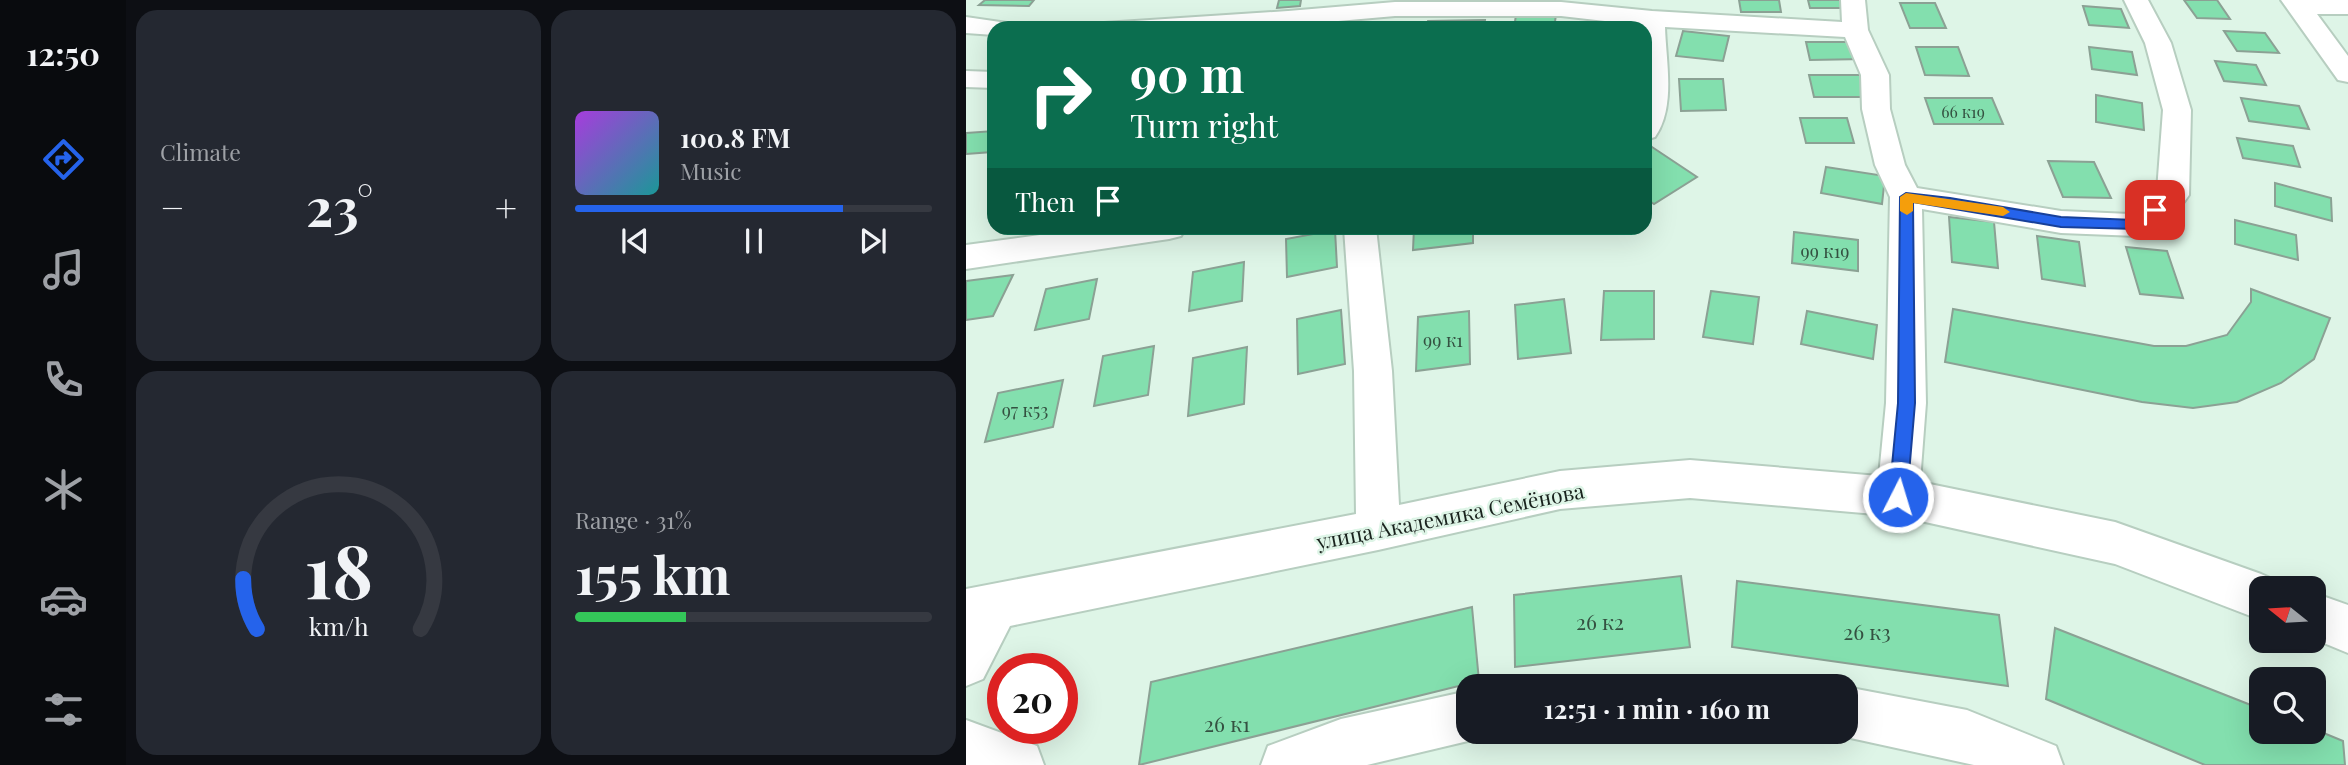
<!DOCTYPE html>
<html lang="en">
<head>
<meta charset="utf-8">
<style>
  :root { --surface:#171b24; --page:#242831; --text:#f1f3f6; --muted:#9ea1a6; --line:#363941; --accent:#2563eb }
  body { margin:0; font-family:"Playfair Display",serif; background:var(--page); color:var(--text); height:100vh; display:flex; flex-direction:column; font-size:26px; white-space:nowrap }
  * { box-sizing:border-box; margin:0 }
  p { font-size:23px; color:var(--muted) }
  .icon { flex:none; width:38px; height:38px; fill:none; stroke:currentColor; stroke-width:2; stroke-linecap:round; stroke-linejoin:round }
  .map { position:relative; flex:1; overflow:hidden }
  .drawer { display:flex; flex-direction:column; gap:10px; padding:10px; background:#0d0f14; width:840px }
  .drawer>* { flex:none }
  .banner { position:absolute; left:21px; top:21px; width:665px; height:214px; border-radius:21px; box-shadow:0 7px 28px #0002; background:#0b6e4f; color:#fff; overflow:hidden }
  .needle { width:46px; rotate:288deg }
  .buttons { position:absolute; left:1283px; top:576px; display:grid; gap:14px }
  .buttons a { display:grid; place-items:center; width:77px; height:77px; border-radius:14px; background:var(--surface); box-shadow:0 7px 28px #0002; font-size:35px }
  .speed { position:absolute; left:21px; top:653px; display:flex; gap:14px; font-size:35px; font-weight:700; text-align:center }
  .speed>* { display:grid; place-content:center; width:91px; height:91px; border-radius:50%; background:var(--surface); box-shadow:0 7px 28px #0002; line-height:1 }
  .speed .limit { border:10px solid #d22; background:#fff; color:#111 }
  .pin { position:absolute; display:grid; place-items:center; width:60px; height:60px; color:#fff; margin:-30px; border-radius:14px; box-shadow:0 4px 10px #0006 }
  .me { position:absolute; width:77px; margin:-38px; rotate:5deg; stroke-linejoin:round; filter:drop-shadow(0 0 5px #0008) }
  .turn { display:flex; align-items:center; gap:24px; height:147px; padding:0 28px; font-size:32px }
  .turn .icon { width:91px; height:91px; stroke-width:2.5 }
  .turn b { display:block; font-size:49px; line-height:60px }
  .then { display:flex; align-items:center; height:66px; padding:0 28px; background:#0003; gap:14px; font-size:26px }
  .big { font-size:52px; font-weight:700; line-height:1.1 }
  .drawer .widget { flex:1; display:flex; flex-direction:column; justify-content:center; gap:10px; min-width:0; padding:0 24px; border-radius:21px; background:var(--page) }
  .drawer .dial { align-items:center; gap:0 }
  .dial svg { height:182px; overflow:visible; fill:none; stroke:var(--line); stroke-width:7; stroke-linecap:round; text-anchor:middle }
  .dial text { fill:var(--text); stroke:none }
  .song { display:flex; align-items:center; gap:21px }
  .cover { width:84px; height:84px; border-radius:10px; background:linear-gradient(135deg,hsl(280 70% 55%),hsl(180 70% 35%)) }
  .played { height:7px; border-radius:4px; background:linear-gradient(90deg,var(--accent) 75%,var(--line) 75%) }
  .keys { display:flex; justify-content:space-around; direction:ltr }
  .heat { display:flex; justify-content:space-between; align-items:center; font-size:38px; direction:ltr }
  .charge { height:10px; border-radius:5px; background:linear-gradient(90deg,#34c759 31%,var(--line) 0) }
  .drawer .tiles { flex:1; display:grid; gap:10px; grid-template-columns:repeat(2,1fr) }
  .trip { position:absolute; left:490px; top:674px; width:402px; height:70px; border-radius:21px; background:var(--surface); box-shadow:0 7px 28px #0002; font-weight:700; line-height:70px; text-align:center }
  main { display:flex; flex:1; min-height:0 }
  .tabs { display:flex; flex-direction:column; width:126px; justify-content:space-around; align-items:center; background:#090b0e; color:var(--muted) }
  .tabs .icon { width:49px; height:49px }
  .tabs .active { color:var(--accent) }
  .tabs b { font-size:32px; color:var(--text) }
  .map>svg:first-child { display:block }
</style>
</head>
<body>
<main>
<nav class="tabs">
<b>12:50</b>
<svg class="icon active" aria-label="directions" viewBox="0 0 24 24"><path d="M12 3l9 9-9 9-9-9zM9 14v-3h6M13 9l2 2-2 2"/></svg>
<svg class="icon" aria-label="music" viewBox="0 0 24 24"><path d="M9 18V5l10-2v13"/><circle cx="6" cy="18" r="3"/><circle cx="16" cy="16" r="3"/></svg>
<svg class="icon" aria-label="phone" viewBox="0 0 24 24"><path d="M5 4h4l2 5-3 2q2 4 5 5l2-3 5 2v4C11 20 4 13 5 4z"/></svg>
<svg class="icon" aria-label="climate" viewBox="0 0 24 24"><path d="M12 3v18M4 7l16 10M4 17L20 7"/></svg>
<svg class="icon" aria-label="car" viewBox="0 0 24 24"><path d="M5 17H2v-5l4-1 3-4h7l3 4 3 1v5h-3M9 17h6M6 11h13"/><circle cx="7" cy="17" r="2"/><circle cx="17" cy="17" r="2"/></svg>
<svg class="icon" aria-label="filters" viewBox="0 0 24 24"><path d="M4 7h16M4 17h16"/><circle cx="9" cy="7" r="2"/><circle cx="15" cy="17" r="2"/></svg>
</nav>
<section class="drawer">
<div class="tiles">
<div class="widget"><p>Climate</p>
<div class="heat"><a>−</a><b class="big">23°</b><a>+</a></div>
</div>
<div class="widget">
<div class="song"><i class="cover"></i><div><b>100.8 FM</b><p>Music</p></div></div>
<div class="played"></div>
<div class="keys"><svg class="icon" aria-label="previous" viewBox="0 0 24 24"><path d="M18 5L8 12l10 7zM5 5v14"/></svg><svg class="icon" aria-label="pause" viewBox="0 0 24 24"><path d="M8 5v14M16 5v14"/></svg><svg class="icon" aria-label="next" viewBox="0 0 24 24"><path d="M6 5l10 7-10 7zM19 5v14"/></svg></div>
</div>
<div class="widget dial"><svg viewBox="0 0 100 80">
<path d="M14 69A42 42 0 1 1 86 69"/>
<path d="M14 69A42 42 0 0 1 8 47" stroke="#2563eb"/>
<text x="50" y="56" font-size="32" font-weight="700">18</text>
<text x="50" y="72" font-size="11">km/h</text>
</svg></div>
<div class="widget"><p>Range · 31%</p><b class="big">155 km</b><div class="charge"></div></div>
</div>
</section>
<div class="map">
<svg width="1382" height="765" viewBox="0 0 1382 765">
  <rect width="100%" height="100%" fill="#def5e7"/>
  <!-- building -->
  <g fill="#83dfae" stroke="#8ba194" stroke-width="2">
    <polygon points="19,0 68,0 63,6 13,5"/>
    <polygon points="313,0 335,0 334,6 311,8"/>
    <polygon points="773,0 813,0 815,12 775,12"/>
    <polygon points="842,0 875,0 877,8 844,8"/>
    <polygon points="1218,0 1251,0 1264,19 1231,18"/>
    <polygon points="934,3 969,3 980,28 944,28"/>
    <polygon points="1117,6 1155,9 1163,28 1123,25"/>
    <polygon points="550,15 590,15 588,28 548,28"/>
    <polygon points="519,20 518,28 459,28 462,21"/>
    <polygon points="717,31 763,36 757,61 710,56"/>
    <polygon points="1258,31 1299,33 1313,53 1271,51"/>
    <polygon points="840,42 892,42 898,59 844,60"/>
    <polygon points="950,47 992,47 1003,76 959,75"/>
    <polygon points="1123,47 1166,52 1171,75 1126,69"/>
    <polygon points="1249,61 1290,65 1300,85 1258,81"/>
    <polygon points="843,75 895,75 901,97 848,97"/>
    <polygon points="713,79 757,79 760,110 715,111"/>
    <polygon points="1130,95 1176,103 1178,130 1130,122"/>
    <polygon points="959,98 1026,98 1037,124 968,124"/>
    <polygon points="1275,98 1333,106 1343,129 1283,121"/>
    <polygon points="834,118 881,118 888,143 840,143"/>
    <polygon points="28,131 26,152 0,154 0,133"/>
    <polygon points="1271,138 1327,146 1334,167 1277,158"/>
    <polygon points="686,147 731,177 688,204 679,198 679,151"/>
    <polygon points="1082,161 1128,162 1145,198 1097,197"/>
    <polygon points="860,167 919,176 916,204 855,193"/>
    <polygon points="1309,183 1365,198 1366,221 1309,206"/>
    <polygon points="983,217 1028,222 1032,268 986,262"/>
    <polygon points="1269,220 1330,235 1332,260 1269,244"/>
    <polygon points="448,228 507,228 507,243 447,250"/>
    <polygon points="369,230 371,267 321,277 320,239"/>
    <polygon points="828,232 892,240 892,271 826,263"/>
    <polygon points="1071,236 1113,242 1119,286 1076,279"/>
    <polygon points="1160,247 1201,251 1217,298 1174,294"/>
    <polygon points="278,262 276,301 223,311 227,272"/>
    <polygon points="47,275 27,316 0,320 0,281"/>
    <polygon points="131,279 123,319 69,330 80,289"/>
    <polygon points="1285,289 1364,318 1348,359 1315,383 1271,402 1227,408 1176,402 979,362 987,309 1188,346 1220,346 1261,335 1285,302"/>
    <polygon points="638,291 688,291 688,339 635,340"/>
    <polygon points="745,291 793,297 787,344 737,337"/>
    <polygon points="598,299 605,353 552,359 549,305"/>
    <polygon points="375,310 379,364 332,374 331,319"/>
    <polygon points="503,311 504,364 450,371 452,317"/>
    <polygon points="841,311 911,325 907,359 835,344"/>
    <polygon points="188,346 182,395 128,406 137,356"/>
    <polygon points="281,347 278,404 222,416 227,358"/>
    <polygon points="97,380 87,427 19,442 32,393"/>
    <polygon points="715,576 724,647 549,667 548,595"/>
    <polygon points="771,581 1033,615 1042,686 766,647"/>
    <polygon points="506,607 513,681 173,765 185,682"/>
    <polygon points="1089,628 1295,709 1295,732 1348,732 1348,729 1377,741 1379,765 1239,765 1080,699"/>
  </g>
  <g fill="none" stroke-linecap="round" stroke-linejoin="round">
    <!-- minor casing -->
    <g stroke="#b7cec0" stroke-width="4">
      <g id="minor">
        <path d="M875 0H899L902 30 923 75 924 109 939 165 951 188 1095 211 1164 214 1191 191 1197 110 1179 43 1158 0H1182L1205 43 1225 110 1223 195C1212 212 1190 231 1171 236L1095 233 956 209 960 403 954 482 1149 522 1295 574 1311 581 1314 588H1295V620L1149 564 932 516 724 498 594 509 412 550 44 626 17 679 0 686V589L390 514 388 371 378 228H410L426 371 433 505 594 471 724 460 913 476 920 403 924 197 909 165 896 109 895 75 879 37 699 27C700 62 710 107 689 137L679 140V28H674V25L595 16H429L293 28H134L138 23 322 11 429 2H595L686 11 876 22Z"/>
        <polygon points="1315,0 1382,0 1382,14 1351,14 1382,56 1382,82 1372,80"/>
        <polygon points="0,17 41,23 45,28 28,28 28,35 0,33"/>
        <polygon points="0,71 28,72 28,88 0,87"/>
        <polygon points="125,228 219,228 215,236 203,239 0,269 0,245"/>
        <polygon points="1348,593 1382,605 1382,653 1348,639"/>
        <polygon points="880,687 1001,710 1090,746 1097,765 1008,765 880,737 866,732 880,732"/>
        <polygon points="502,691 502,732 521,732 502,741 401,765 295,765 302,746 375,719"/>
        <polygon points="0,720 71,746 78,765 0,765"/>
      </g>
    </g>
    <!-- minor -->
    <use href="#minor" fill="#fff" fill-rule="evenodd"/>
  </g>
  <!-- route -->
  <polygon fill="#2563eb" stroke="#184099" stroke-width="2" points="940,193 984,198 1095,217 1168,220 1189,206 1195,210 1171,229 1095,227 947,202 949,403 941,497 938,502 932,505 926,502 923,497 932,403 934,197"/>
  <!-- slow -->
  <polygon fill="#f59e0b" points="940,193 1037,207 1044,212 1037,216 947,203 947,211 941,215 934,211 934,197"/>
  <g text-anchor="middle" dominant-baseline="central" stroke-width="5" stroke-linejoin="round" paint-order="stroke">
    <!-- far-number labels -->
    <g font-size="16" fill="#345141">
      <text x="997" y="111">66 к19</text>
    </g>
    <!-- number labels -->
    <g font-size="18" fill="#345141">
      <text x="859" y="251">99 к19</text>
      <text x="477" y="340">99 к1</text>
      <text x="59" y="410">97 к53</text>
    </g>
    <!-- street labels -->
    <g font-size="21" fill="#19221d" stroke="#def5e7">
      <text transform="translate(484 515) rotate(-11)">улица Академика Семёнова</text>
    </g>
    <!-- near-number labels -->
    <g font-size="21" fill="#345141">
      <text x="634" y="621">26 к2</text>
      <text x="901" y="631">26 к3</text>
      <text x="261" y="723">26 к1</text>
    </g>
  </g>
</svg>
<div class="buttons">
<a><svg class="needle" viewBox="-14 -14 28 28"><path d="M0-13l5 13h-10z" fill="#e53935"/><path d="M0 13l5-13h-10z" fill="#9ea1a6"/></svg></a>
<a><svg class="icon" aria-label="search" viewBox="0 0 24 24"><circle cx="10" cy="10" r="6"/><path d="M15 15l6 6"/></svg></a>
</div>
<div class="speed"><div class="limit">20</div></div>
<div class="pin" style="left:1189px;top:210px;background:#d93025"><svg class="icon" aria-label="arrive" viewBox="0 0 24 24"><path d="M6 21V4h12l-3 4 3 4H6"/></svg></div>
<svg class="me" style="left:932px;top:497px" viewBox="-20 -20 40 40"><circle r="17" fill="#2563eb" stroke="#fff" stroke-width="3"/><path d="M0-11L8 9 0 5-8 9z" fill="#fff"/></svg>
<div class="trip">12:51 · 1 min · 160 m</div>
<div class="banner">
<div class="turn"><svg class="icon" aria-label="right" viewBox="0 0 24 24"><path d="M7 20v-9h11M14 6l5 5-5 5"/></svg><div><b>90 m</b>Turn right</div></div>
<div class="then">Then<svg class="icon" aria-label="arrive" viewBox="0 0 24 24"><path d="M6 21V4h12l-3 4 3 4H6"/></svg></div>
</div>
</div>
</main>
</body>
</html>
